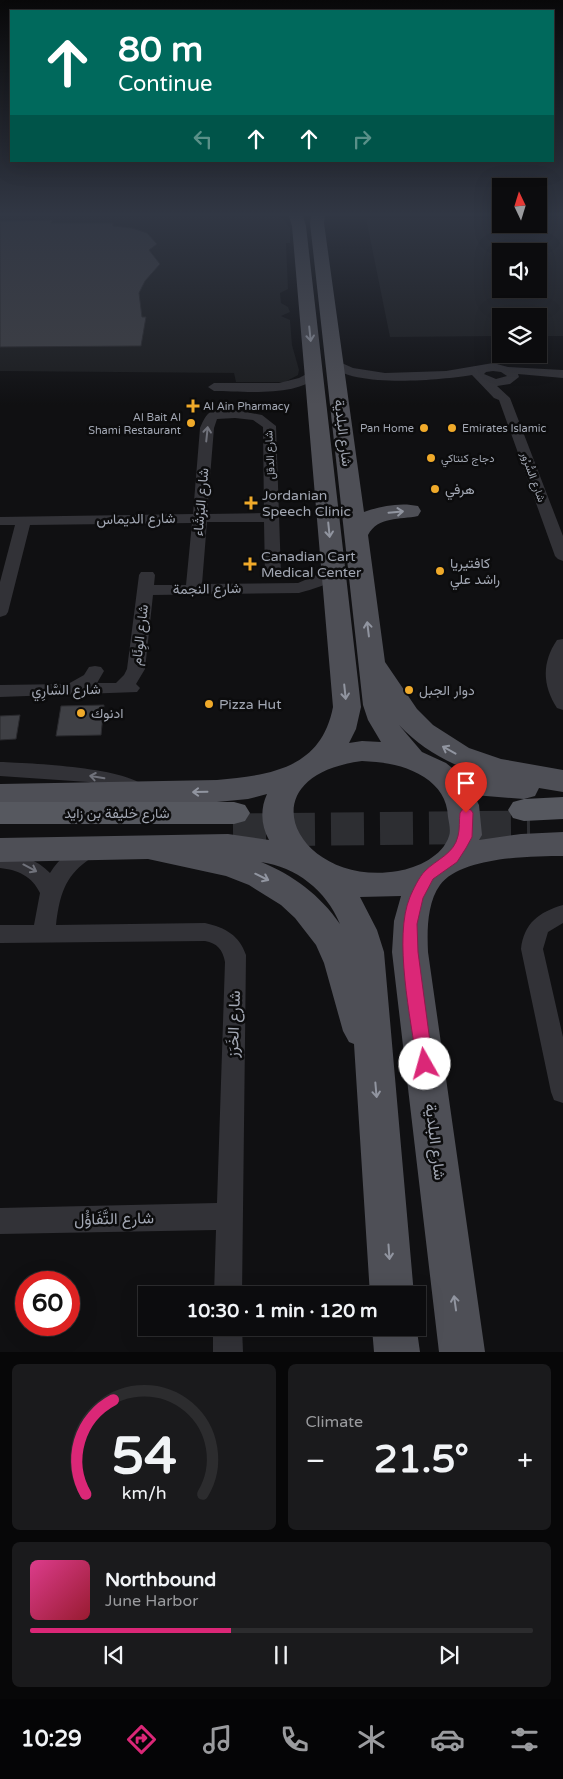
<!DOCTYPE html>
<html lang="en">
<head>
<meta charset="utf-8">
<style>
  :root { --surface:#0c0c0e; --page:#1a1a1c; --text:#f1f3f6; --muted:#9a9b9e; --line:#2c2c2e; --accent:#db2777 }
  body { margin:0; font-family:"Varela Round",Vazirmatn,sans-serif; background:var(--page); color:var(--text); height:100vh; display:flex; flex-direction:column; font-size:19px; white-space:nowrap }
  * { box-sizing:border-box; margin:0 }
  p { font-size:16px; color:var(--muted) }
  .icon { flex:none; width:28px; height:28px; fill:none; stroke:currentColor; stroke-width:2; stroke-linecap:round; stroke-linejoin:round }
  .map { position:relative; height:1352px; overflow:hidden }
  .details { display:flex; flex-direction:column; gap:12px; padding:12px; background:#070708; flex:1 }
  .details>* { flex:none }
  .guide { position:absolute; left:10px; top:10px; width:544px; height:152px; border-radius:0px; box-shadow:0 5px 20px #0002,0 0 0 1px var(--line); background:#00695c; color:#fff; overflow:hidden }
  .needle { width:32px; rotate:356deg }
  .buttons { position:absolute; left:492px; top:178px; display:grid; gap:10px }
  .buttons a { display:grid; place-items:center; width:55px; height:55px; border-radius:0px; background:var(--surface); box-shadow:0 5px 20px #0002,0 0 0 1px var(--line); font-size:25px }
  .speed { position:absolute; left:15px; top:1271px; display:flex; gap:10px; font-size:25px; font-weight:700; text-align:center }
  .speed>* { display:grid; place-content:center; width:65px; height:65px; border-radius:50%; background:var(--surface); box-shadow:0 5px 20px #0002,0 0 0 1px var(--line); line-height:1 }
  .speed .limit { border:8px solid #d22; background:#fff; color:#111 }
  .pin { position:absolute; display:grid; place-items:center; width:42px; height:42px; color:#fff; margin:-51px -21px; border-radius:50% 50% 50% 0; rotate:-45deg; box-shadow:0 0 5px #0007 }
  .pin .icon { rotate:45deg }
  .me { position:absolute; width:55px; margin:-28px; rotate:353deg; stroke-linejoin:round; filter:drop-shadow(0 0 4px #0008) }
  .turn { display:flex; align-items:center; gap:18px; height:105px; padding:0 25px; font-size:22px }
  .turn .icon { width:65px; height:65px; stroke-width:2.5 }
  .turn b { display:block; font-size:35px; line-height:42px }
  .lanes { display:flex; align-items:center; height:48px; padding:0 25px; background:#0003; justify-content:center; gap:25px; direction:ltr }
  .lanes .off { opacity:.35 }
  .big { font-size:38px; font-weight:800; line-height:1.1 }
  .details .tile { flex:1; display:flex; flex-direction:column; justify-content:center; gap:8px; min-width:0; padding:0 18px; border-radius:8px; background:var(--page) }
  .details .dial { align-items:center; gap:0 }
  .dial svg { height:130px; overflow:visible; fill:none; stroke:var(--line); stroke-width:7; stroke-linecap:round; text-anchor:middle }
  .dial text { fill:var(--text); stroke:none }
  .song { display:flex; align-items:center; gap:15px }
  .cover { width:60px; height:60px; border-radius:8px; background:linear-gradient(135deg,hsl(330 70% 55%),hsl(350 70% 35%)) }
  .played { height:5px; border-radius:2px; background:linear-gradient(90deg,var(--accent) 40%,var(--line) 40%) }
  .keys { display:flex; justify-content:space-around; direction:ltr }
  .heat { display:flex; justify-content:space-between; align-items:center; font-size:28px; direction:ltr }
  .details .tiles { flex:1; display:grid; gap:12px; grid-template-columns:1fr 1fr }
  .tile:last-child { grid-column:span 2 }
  .trip { position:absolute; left:138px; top:1286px; width:288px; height:50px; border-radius:0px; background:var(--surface); box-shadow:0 5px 20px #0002,0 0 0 1px var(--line); font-weight:800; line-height:50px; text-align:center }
  .tab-bar { display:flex; height:80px; justify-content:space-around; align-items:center; background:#050506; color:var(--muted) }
  .tab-bar .icon { width:35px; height:35px }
  .tab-bar .on { color:var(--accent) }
  .tab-bar b { font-size:22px; color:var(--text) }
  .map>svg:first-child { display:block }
</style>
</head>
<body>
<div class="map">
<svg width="563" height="1352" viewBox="0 0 563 1352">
  <rect width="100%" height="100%" fill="#101012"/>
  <!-- built -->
  <g fill="#1c1d1f" fill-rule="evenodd">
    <polygon points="0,216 279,216 283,219 290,228 290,243 286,243 288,289 280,293 281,303 288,307 290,312 281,316 290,320 292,345 299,370 298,375 285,382 236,382 234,373 0,371"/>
    <path d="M563 217V336H539V316H501V336L390 337 366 218H501V224H539V218ZM501 251H539V289H501Z"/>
  </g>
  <!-- building -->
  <g fill="#3f4045" stroke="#2a2a2e">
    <polygon points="53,220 51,223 113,223 113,226 132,228 147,233 157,244 149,250 160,264 145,281 139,293 142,317 146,317 141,346 0,347 0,221"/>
    <polygon points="104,705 101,735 56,736 61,706"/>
    <polygon points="20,715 16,739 0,740 0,716"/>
  </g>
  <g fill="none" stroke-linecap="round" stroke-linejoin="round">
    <!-- trunk-tunnel -->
    <polyline stroke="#2d2e32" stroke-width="33" stroke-dasharray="33 16" stroke-linecap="butt" points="233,830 530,827"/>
    <!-- minor -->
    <g fill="#323237" fill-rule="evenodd">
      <path d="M335 360 353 368 385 373 446 371 493 363 508 367 563 370V378L518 374 519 377 510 384 497 386 510 398 563 536V561L558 559 555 556 499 400 494 398 472 375C441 380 351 389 329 364ZM493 371 501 372 507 376 496 379 484 374 486 372Z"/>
      <path d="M314 370 320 374C300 398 242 391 214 391L208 387 214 383H279L299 378Z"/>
      <path d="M235 410 262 415 276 426 281 574 279 577H267L265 574 264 522H207L202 584 298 583 333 568 339 570 341 573C332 585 312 589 299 593L153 595 145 669 136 684 140 688 137 692 0 697V685L68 684 84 675 89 667 95 666 101 667 104 671 97 683H116L124 675 127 669 139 575 141 572H153L155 575 154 585H186L192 523 30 525 8 612 6 615 0 617V582L15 525H0V517L193 514 200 428C209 406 213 411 235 410ZM235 418 253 420 263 427 264 513 207 514 214 428 217 419Z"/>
      <path d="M563 639V710L557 708C542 685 542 662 557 640Z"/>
      <path d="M0 762C27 763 134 767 148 790L145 795 138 797 88 782 0 776Z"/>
      <path d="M91 840 98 843 101 848C97 856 90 858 83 864 63 880 59 900 56 925L205 923C226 928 239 935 246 955L242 1295H214L216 1230 0 1234V1208L217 1203 225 962C223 950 217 943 205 941L0 943V925H34L40 893C32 876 18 870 0 868V852C18 854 37 859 50 873 59 858 75 845 91 840Z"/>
      <path d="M563 905V923L548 932 543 949 563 1037V1103L554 1100 551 1092 521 949C524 923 539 912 563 905Z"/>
      <polygon points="213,1328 242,1328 243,1352 213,1352"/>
    </g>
    <!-- primary -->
    <g fill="#4e4f56" fill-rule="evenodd">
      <path d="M289 216H303L306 226 361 707 356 729 349 743 362 741 381 742 368 720 363 705 310 223 311 216H325L324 223 364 512C381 506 401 502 418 506L421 511 418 516C400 520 378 516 368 535L385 662 417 709 433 725 469 748 501 759 563 770V792L539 788 535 796 524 799 474 795 479 805 482 835 479 840 521 834 563 832V856C530 856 461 857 440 885 427 903 427 931 428 952L485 1352H439L392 952 394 921 401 896 360 897 377 930 384 952 414 1295H370L354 1044 349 1042 343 1031 324 963 316 945 295 918 281 905 249 885 226 876 148 859 0 862V838L228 834 269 840C261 826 260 809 267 794L248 799 217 802 0 806V784L217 780C270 775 321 769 333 707L292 226ZM399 725C423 750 450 765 484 775L457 772 446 763 422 752ZM362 761C384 762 405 765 424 777 439 787 447 799 448 817 449 823 451 831 449 836 443 856 417 868 398 871 298 888 241 777 362 761ZM261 862C296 867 326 890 340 924 320 895 293 875 261 862Z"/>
      <polygon points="416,1324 420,1352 374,1352 372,1328 416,1328"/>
    </g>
    <!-- trunk -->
    <g fill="#56585f" fill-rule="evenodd">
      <polygon points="563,797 563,819 524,821 513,818 508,810 513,802 524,799"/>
      <polygon points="0,802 234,802 245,805 250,813 245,821 234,824 0,824"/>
    </g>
  </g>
  <!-- one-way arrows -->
  <defs><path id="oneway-shaft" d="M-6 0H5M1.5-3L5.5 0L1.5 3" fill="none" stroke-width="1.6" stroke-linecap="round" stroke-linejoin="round" transform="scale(1.25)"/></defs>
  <g stroke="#9195a0">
    <use href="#oneway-shaft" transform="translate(310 334) rotate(84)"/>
    <use href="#oneway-shaft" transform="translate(396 512) rotate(-5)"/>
    <use href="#oneway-shaft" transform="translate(329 530) rotate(84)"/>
    <use href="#oneway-shaft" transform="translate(368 629) rotate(-97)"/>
    <use href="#oneway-shaft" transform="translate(345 692) rotate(84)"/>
    <use href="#oneway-shaft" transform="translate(449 750) rotate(-151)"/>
    <use href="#oneway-shaft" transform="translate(200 792) rotate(179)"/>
    <use href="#oneway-shaft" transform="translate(262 877) rotate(26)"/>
    <use href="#oneway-shaft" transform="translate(376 1090) rotate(85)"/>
    <use href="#oneway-shaft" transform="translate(389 1252) rotate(86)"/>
    <use href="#oneway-shaft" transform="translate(455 1303) rotate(-98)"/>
  </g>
  <g stroke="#70727b">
    <use href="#oneway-shaft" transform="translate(207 434) rotate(-84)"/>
    <use href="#oneway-shaft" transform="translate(97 777) rotate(-171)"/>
    <use href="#oneway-shaft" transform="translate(30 868) rotate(28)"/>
  </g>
  <!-- sky -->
  <linearGradient id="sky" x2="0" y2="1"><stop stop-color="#09090a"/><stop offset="0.53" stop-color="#313744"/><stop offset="1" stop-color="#313744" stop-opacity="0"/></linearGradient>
  <rect width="563" height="405" fill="url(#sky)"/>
  <!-- route -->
  <path fill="#db2777" stroke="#8e194d" d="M466 808 471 810 473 813 472 837 466 848 457 862 433 879 423 898 417 924 418 952 433 1064 430 1069 425 1071 419 1069 417 1064C411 1020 393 937 410 897 413 890 419 877 425 871 437 859 454 854 458 836 460 829 459 820 460 813L462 810Z"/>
  <!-- markers -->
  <g fill="#f0aa2a" stroke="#0c0c0d" stroke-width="2">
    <path d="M190.5 398.5h5v5h5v5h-5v5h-5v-5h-5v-5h5z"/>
    <circle cx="191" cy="423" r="5"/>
    <circle cx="424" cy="428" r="5"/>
    <circle cx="452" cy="428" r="5"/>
    <circle cx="431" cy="458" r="5"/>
    <circle cx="435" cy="489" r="5"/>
    <path d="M248.5 495.5h5v5h5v5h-5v5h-5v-5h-5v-5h5z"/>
    <path d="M247.5 556.5h5v5h5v5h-5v5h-5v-5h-5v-5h5z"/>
    <circle cx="440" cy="571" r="5"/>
    <circle cx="409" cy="690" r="5"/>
    <circle cx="209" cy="704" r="5"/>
    <circle cx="81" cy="713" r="5"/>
  </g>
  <g text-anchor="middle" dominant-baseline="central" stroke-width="5" stroke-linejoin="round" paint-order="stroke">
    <!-- far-poi labels -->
    <g font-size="11" fill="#a2a7b3" stroke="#0c0c0d" text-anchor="start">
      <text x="203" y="406">Al Ain Pharmacy</text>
      <text x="181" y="417" text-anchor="end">Al Bait Al<tspan x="181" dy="13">Shami Restaurant</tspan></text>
      <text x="414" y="428" text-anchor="end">Pan Home</text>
      <text x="462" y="428">Emirates Islamic</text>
      <text x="441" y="458">دجاج كنتاكي</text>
    </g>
    <!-- far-street labels -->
    <g font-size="11" fill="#a2a7b3" stroke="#0c0c0d">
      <text transform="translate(270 455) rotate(-93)">شارع الدقل</text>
      <text transform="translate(533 477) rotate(70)">شارع السُّرُور</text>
    </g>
    <!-- street labels -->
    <g font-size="14" fill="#a2a7b3" stroke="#0c0c0d">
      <text transform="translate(343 433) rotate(83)">شارع البلدية</text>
      <text transform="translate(201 502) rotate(-85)">شارع البَرْشَاء</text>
      <text transform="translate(136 519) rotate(-1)">شارع الديماس</text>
      <text transform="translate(207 589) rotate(-1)">شارع النجمة</text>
      <text transform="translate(140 635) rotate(-83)">شارع الوِئَام</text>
      <text transform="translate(66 690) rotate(-1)">شارع السَّارِي</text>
      <text x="117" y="813">شارع خليفة بن زايد</text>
    </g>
    <!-- poi labels -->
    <g font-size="14" fill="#a2a7b3" stroke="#0c0c0d" text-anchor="start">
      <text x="445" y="489">هرفي</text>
      <text x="262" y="495">Jordanian<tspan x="262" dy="16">Speech Clinic</tspan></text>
      <text x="261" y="556">Canadian Cart<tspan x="261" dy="16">Medical Center</tspan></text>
      <text x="450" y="563">كافتيريا<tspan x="450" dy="16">راشد علي</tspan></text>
      <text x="419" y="690">دوار الجبل</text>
      <text x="219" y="704">Pizza Hut</text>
      <text x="91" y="713">ادنوك</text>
    </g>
    <!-- near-street labels -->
    <g font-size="16" fill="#a2a7b3" stroke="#0c0c0d">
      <text transform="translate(234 1024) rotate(-88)">شارع الخَرَز</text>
      <text transform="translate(435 1142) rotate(83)">شارع البلدية</text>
      <text transform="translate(114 1219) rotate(-1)">شارع التَّفَاؤُل</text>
    </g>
  </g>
</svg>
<div class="buttons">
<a><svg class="needle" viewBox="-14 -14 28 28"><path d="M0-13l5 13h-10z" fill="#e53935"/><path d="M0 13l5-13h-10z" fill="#9a9b9e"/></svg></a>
<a><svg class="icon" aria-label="sound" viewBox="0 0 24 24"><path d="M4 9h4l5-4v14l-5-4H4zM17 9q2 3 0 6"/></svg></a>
<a><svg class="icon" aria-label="layers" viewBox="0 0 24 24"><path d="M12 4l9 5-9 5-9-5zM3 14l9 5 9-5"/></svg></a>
</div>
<div class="speed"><div class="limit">60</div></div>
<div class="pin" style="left:466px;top:813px;background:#d93025"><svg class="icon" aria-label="arrive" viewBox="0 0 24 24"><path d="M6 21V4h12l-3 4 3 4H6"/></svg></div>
<svg class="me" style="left:425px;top:1064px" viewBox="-20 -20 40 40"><circle r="19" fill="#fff"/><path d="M0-13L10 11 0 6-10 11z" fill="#db2777"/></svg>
<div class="trip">10:30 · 1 min · 120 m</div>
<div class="guide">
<div class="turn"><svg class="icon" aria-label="ahead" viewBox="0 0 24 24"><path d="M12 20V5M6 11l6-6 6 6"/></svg><div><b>80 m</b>Continue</div></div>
<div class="lanes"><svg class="icon off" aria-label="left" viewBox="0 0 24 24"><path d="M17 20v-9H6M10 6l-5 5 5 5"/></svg><svg class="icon" aria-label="ahead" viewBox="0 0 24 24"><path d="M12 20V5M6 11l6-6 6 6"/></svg><svg class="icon" aria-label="ahead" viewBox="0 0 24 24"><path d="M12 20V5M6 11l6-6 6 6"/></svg><svg class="icon off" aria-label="right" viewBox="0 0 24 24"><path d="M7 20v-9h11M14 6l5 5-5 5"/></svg></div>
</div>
</div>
<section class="details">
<div class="tiles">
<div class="tile dial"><svg viewBox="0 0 100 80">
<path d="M14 69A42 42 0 1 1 86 69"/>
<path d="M14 69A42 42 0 0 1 31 11" stroke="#db2777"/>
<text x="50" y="56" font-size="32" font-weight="700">54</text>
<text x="50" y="72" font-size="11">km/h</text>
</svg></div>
<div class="tile"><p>Climate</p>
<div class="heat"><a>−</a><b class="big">21.5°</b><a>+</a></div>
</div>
<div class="tile">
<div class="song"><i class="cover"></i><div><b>Northbound</b><p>June Harbor</p></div></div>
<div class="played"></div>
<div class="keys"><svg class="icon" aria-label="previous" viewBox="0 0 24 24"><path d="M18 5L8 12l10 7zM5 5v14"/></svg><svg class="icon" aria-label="pause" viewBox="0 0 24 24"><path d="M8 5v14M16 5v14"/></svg><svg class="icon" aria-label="next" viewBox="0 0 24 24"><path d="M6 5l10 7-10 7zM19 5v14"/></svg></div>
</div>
</div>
</section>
<nav class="tab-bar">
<b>10:29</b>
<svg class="icon on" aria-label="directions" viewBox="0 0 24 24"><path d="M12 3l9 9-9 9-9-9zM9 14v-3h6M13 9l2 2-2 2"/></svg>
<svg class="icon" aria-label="music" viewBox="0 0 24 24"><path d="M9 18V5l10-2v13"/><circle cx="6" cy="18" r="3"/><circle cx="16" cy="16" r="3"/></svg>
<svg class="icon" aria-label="phone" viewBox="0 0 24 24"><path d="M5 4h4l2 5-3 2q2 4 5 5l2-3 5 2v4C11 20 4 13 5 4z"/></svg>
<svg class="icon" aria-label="climate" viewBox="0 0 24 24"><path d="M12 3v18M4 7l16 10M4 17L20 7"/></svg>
<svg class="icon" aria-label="car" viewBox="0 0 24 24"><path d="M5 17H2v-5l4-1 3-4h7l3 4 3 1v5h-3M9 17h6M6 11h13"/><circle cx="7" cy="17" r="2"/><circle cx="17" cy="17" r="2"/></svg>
<svg class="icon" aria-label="filters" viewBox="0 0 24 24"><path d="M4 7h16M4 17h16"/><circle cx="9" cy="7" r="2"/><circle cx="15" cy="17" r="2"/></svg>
</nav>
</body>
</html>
